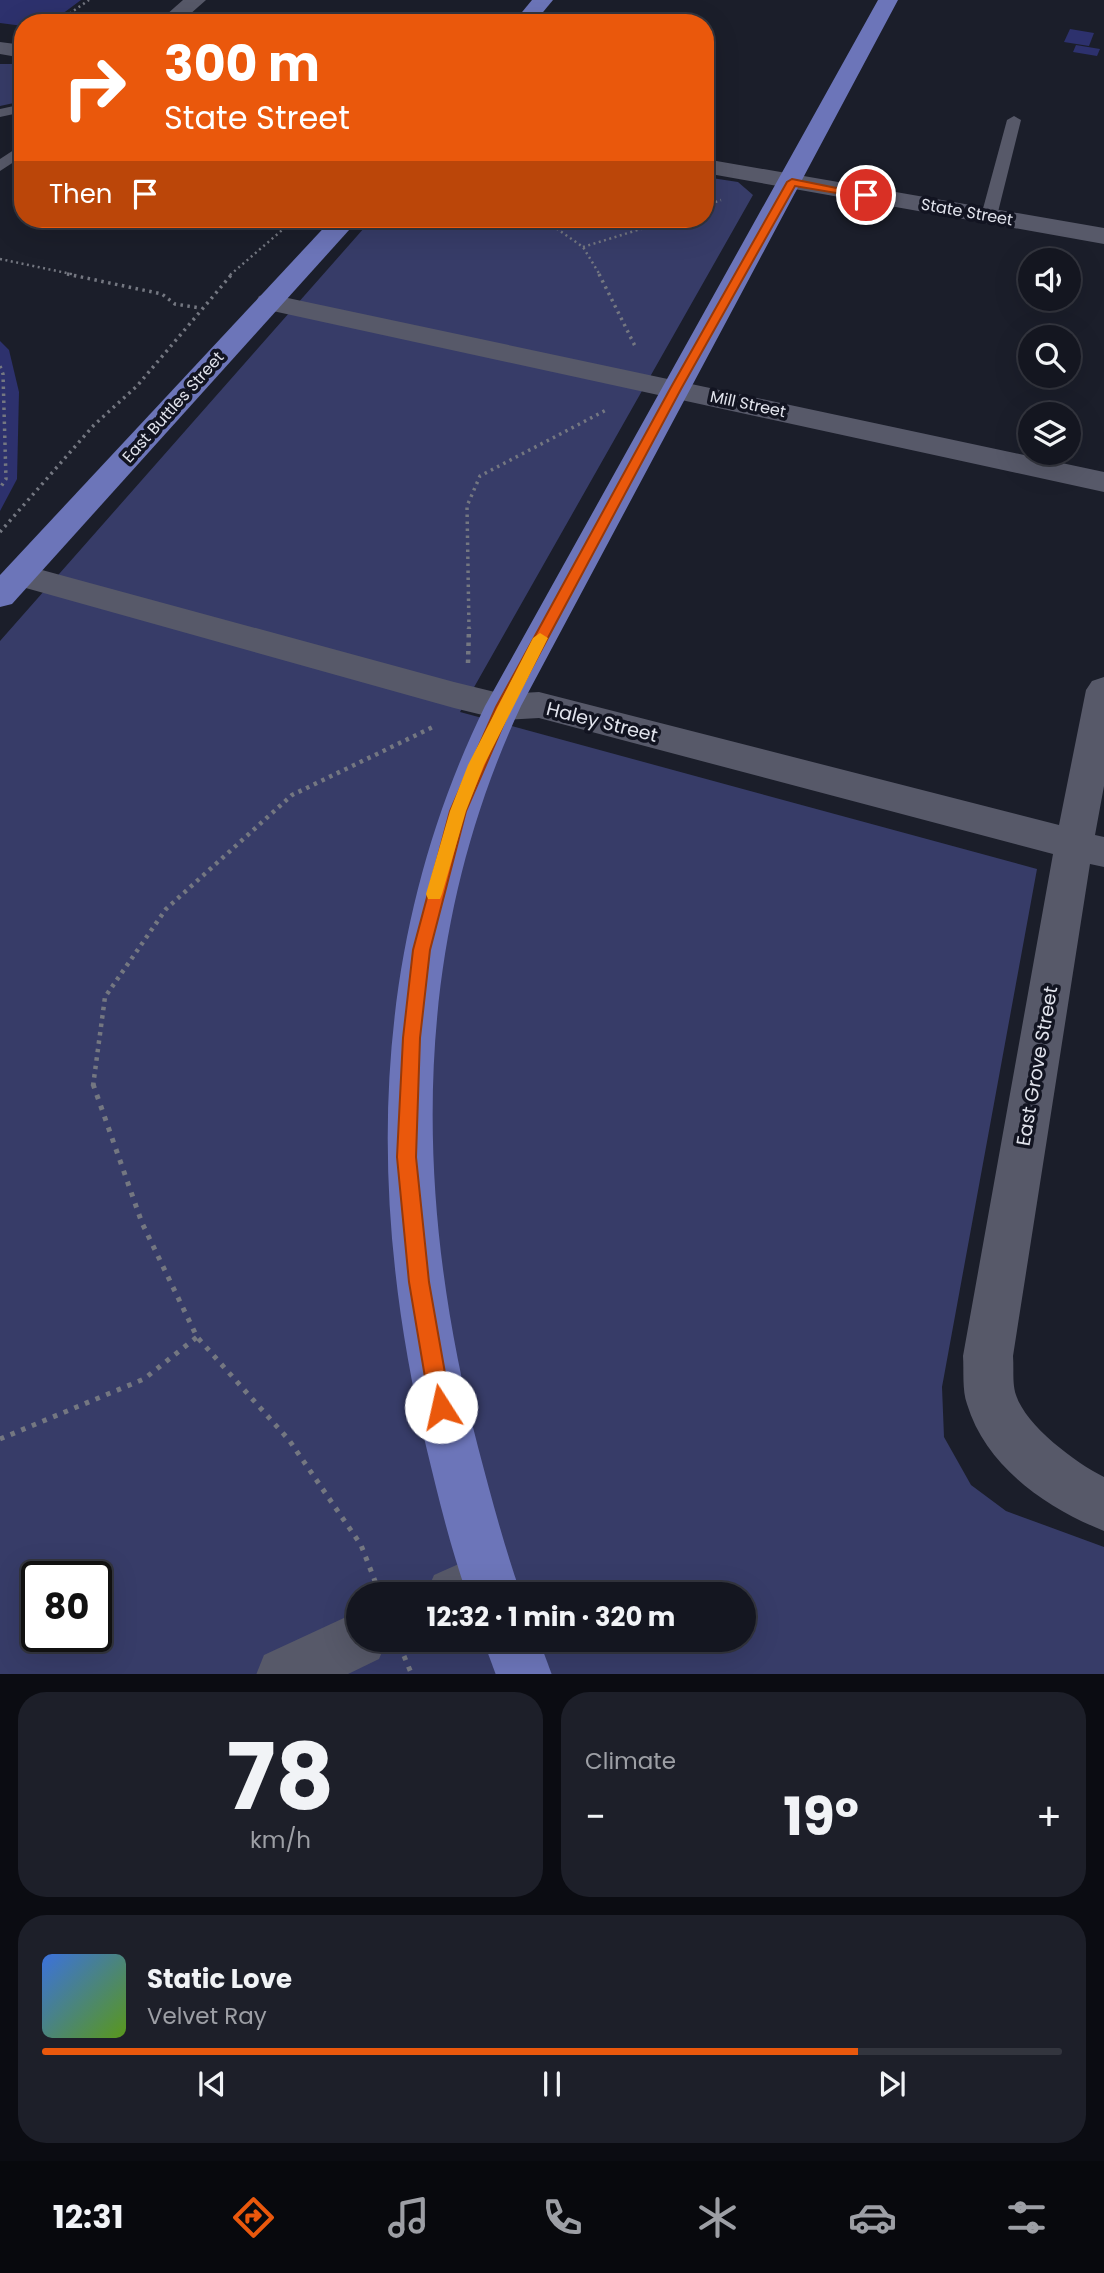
<!DOCTYPE html>
<html lang="en">
<head>
<meta charset="utf-8">
<style>
  :root { --surface:#141620; --page:#1d1f29; --text:#f1f3f6; --muted:#9d9fa5; --line:#33353e; --accent:#ea580c }
  body { margin:0; font-family:Poppins,sans-serif; background:var(--page); color:var(--text); height:100vh; display:flex; flex-direction:column; font-size:26px; white-space:nowrap }
  * { box-sizing:border-box; margin:0 }
  p { font-size:23px; color:var(--muted) }
  .icon { flex:none; width:38px; height:38px; fill:none; stroke:currentColor; stroke-width:2; stroke-linecap:round; stroke-linejoin:round }
  .map { position:relative; height:1674px; overflow:hidden }
  .sheet { display:flex; flex-direction:column; gap:18px; padding:18px; background:#0b0c12; flex:1 }
  .sheet>* { flex:none }
  .guide { position:absolute; left:14px; top:14px; width:700px; height:214px; border-radius:28px; box-shadow:0 7px 28px #0002,0 0 0 2px var(--line); background:#ea580c; color:#fff; overflow:hidden }
  .fabs { position:absolute; left:1018px; top:248px; display:grid; gap:14px }
  .fabs a { display:grid; place-items:center; width:63px; height:63px; border-radius:50%; background:var(--surface); box-shadow:0 7px 28px #0002,0 0 0 2px var(--line); font-size:35px }
  .speed { position:absolute; left:21px; top:1561px; display:flex; gap:14px; font-size:35px; font-weight:700; text-align:center }
  .speed>* { display:grid; place-content:center; width:91px; height:91px; border-radius:50%; background:var(--surface); box-shadow:0 7px 28px #0002,0 0 0 2px var(--line); line-height:1 }
  .speed .limit { border:4px solid #111; border-radius:10px; background:#fff; color:#111 }
  .pin { position:absolute; display:grid; place-items:center; width:60px; height:60px; color:#fff; margin:-30px; border:4px solid #fff; border-radius:50%; box-shadow:0 2px 7px #0007 }
  .me { position:absolute; width:77px; margin:-38px; rotate:350deg; stroke-linejoin:round; filter:drop-shadow(0 0 5px #0008) }
  .turn { display:flex; align-items:center; gap:24px; height:147px; padding:0 35px; font-size:32px }
  .turn .icon { width:91px; height:91px; stroke-width:2.5 }
  .turn b { display:block; font-size:49px; line-height:60px }
  .then { display:flex; align-items:center; height:66px; padding:0 35px; background:#0003; gap:14px; font-size:26px }
  .big { font-size:52px; font-weight:700; line-height:1.1 }
  .sheet .tile { flex:1; display:flex; flex-direction:column; justify-content:center; gap:10px; min-width:0; padding:0 24px; border-radius:28px; background:var(--page) }
  .sheet .dial { align-items:center; gap:0 }
  .dial b { font-size:91px; line-height:1 }
  .song { display:flex; align-items:center; gap:21px }
  .cover { width:84px; height:84px; border-radius:10px; background:linear-gradient(135deg,hsl(220 70% 55%),hsl(90 70% 35%)) }
  .played { height:7px; border-radius:4px; background:linear-gradient(90deg,var(--accent) 80%,var(--line) 80%) }
  .keys { display:flex; justify-content:space-around; direction:ltr }
  .heat { display:flex; justify-content:space-between; align-items:center; font-size:38px; direction:ltr }
  .sheet .tiles { flex:1; display:grid; gap:18px; grid-template-columns:1fr 1fr }
  .tile:last-child { grid-column:span 2 }
  .trip { position:absolute; left:346px; top:1582px; width:410px; height:70px; border-radius:35px; background:var(--surface); box-shadow:0 7px 28px #0002,0 0 0 2px var(--line); font-weight:700; line-height:70px; text-align:center }
  .tabs { display:flex; height:112px; justify-content:space-around; align-items:center; background:#08090d; color:var(--muted) }
  .tabs .icon { width:49px; height:49px }
  .tabs .current { color:var(--accent) }
  .tabs b { font-size:32px; color:var(--text) }
  .map>svg:first-child { display:block }
</style>
</head>
<body>
<div class="map">
<svg width="1104" height="1675" viewBox="0 0 1104 1675">
  <rect width="100%" height="100%" fill="#1b1e2a"/>
  <!-- green -->
  <g fill="#373c68" fill-rule="evenodd">
    <polygon points="0,64 23,64 23,101 0,106"/>
    <path d="M705 177 738 182 753 195 460 712 1037 869 942 1387 944 1437 971 1485 1006 1511 1104 1547V1674H0V641L372 219H705ZM37 1577H96V1636H37ZM359 1594H744V1640H359Z"/>
  </g>
  <!-- building -->
  <g fill="#2d316d">
    <polygon points="0,0 81,0 50,23 23,23 23,26 0,23"/>
    <polygon points="1070,29 1094,33 1089,46 1064,42"/>
    <polygon points="1076,45 1100,49 1097,56 1073,52"/>
    <polygon points="0,341 9,350 19,392 17,479 0,511"/>
  </g>
  <g fill="none" stroke-linecap="round" stroke-linejoin="round">
    <!-- path-far3 -->
    <g stroke="#747781" stroke-width="2.5" stroke-dasharray="2 3.5" stroke-linecap="butt">
      <polyline points="56,23 89,0"/>
      <polyline points="705,206 721,200"/>
      <polyline points="543,219 583,247 600,275"/>
      <polyline points="583,247 673,219"/>
      <polyline points="0,259 76,275"/>
      <polyline points="230,275 295,219"/>
    </g>
    <!-- path-far2 -->
    <g stroke="#747781" stroke-width="3.5" stroke-dasharray="2.5 4.5" stroke-linecap="butt">
      <polyline points="67,274 162,294 175,304 200,308"/>
      <polyline points="599,274 636,348"/>
      <polyline points="0,366 3,374 6,479 0,488"/>
      <polyline points="0,532 94,425 137,386 232,274"/>
      <polyline points="469,629 467,506 480,476 608,409"/>
    </g>
    <!-- path-far1 -->
    <g stroke="#747781" stroke-width="4.5" stroke-dasharray="3.5 5" stroke-linecap="butt">
      <polyline points="468,663 469,628"/>
      <polyline points="93,1086 105,997 166,909 292,795 435,726"/>
    </g>
    <!-- path -->
    <g stroke="#747781" stroke-width="5" stroke-dasharray="4.5 7" stroke-linecap="butt">
      <polyline points="93,1084 142,1223 197,1337 289,1440 361,1545 380,1594"/>
      <polyline points="0,1439 144,1379 197,1337"/>
      <polyline points="404,1656 412,1675"/>
    </g>
    <!-- service -->
    <g fill="#575969" fill-rule="evenodd">
      <polygon points="23,104 23,112 0,117 0,109"/>
      <polygon points="1014,116 1021,120 997,216 989,221 983,219 981,216 1007,120"/>
      <polygon points="23,144 23,156 0,171 0,159"/>
    </g>
    <!-- minor -->
    <g fill="#575969" fill-rule="evenodd">
      <polygon points="183,0 206,0 180,23 157,23"/>
      <polygon points="705,159 1104,228 1104,244 705,173"/>
      <polygon points="269,294 1104,472 1104,492 259,308 256,302 259,296"/>
      <path d="M20 564 454 682 503 694 539 692 1059 825 1086 690 1092 681 1104 677V786L1095 835 1104 837V867L1090 864 1013 1356C1014 1368 1012 1384 1016 1395 1026 1426 1076 1463 1104 1477V1531C1047 1508 986 1467 967 1404 962 1390 964 1371 963 1356L1053 854 539 718 503 720 454 708 8 583 4 575 8 567Z"/>
      <polygon points="488,1551 507,1559 515,1578 509,1594 426,1594 434,1575"/>
      <polygon points="359,1611 359,1640 387,1640 379,1659 346,1675 256,1675 264,1655"/>
    </g>
    <!-- tertiary -->
    <polygon fill="#575969" fill-rule="evenodd" points="0,42 23,45 23,58 0,54"/>
    <!-- trunk -->
    <g fill="#6c75b9" fill-rule="evenodd">
      <polygon points="532,0 553,0 534,23 513,23"/>
      <path d="M878 0H898L521 706C410 944 413 1196 478 1447 491 1496 504 1546 521 1594H467C450 1546 438 1496 426 1446 366 1193 370 942 485 706Z"/>
      <polygon points="332,219 359,219 12,604 0,607 0,575"/>
      <polygon points="483,1640 539,1640 552,1675 496,1675"/>
    </g>
  </g>
  <!-- route -->
  <polygon fill="#ea580c" stroke="#983908" stroke-width="2" points="792,179 871,195 866,198 795,186 681,389 511,707 466,811 430,950 420,1038 416,1157 429,1282 451,1407 448,1414 441,1417 433,1414 430,1407 409,1282 397,1157 403,1038 413,950 450,811 496,707 670,389 787,182"/>
  <!-- slow -->
  <polygon fill="#f59e0b" points="540,633 548,638 484,765 466,811 442,894 440,899 428,899 426,894 450,811 468,765 533,638"/>
  <g text-anchor="middle" dominant-baseline="central" stroke-width="7" stroke-linejoin="round" paint-order="stroke">
    <!-- far-street labels -->
    <g font-size="16" fill="#e2e4ed" stroke="#121421">
      <text transform="translate(967 212) rotate(10)">State Street</text>
      <text transform="translate(748 404) rotate(12)">Mill Street</text>
      <text transform="translate(173 407) rotate(-48)">East Buttles Street</text>
    </g>
    <!-- street labels -->
    <g font-size="19" fill="#e2e4ed" stroke="#121421">
      <text transform="translate(602 722) rotate(14)">Haley Street</text>
      <text transform="translate(1037 1066) rotate(-80)">East Grove Street</text>
    </g>
  </g>
</svg>
<div class="fabs">
<a><svg class="icon" aria-label="sound" viewBox="0 0 24 24"><path d="M4 9h4l5-4v14l-5-4H4zM17 9q2 3 0 6"/></svg></a>
<a><svg class="icon" aria-label="search" viewBox="0 0 24 24"><circle cx="10" cy="10" r="6"/><path d="M15 15l6 6"/></svg></a>
<a><svg class="icon" aria-label="layers" viewBox="0 0 24 24"><path d="M12 4l9 5-9 5-9-5zM3 14l9 5 9-5"/></svg></a>
</div>
<div class="speed"><div class="limit">80</div></div>
<div class="pin" style="left:866px;top:195px;background:#d93025"><svg class="icon" aria-label="arrive" viewBox="0 0 24 24"><path d="M6 21V4h12l-3 4 3 4H6"/></svg></div>
<svg class="me" style="left:441px;top:1407px" viewBox="-20 -20 40 40"><circle r="19" fill="#fff"/><path d="M0-13L10 11 0 6-10 11z" fill="#ea580c"/></svg>
<div class="trip">12:32 · 1 min · 320 m</div>
<div class="guide">
<div class="turn"><svg class="icon" aria-label="right" viewBox="0 0 24 24"><path d="M7 20v-9h11M14 6l5 5-5 5"/></svg><div><b>300 m</b>State Street</div></div>
<div class="then">Then<svg class="icon" aria-label="arrive" viewBox="0 0 24 24"><path d="M6 21V4h12l-3 4 3 4H6"/></svg></div>
</div>
</div>
<section class="sheet">
<div class="tiles">
<div class="tile dial"><b>78</b><p>km/h</p></div>
<div class="tile"><p>Climate</p>
<div class="heat"><a>−</a><b class="big">19°</b><a>+</a></div>
</div>
<div class="tile">
<div class="song"><i class="cover"></i><div><b>Static Love</b><p>Velvet Ray</p></div></div>
<div class="played"></div>
<div class="keys"><svg class="icon" aria-label="previous" viewBox="0 0 24 24"><path d="M18 5L8 12l10 7zM5 5v14"/></svg><svg class="icon" aria-label="pause" viewBox="0 0 24 24"><path d="M8 5v14M16 5v14"/></svg><svg class="icon" aria-label="next" viewBox="0 0 24 24"><path d="M6 5l10 7-10 7zM19 5v14"/></svg></div>
</div>
</div>
</section>
<nav class="tabs">
<b>12:31</b>
<svg class="icon current" aria-label="directions" viewBox="0 0 24 24"><path d="M12 3l9 9-9 9-9-9zM9 14v-3h6M13 9l2 2-2 2"/></svg>
<svg class="icon" aria-label="music" viewBox="0 0 24 24"><path d="M9 18V5l10-2v13"/><circle cx="6" cy="18" r="3"/><circle cx="16" cy="16" r="3"/></svg>
<svg class="icon" aria-label="phone" viewBox="0 0 24 24"><path d="M5 4h4l2 5-3 2q2 4 5 5l2-3 5 2v4C11 20 4 13 5 4z"/></svg>
<svg class="icon" aria-label="climate" viewBox="0 0 24 24"><path d="M12 3v18M4 7l16 10M4 17L20 7"/></svg>
<svg class="icon" aria-label="car" viewBox="0 0 24 24"><path d="M5 17H2v-5l4-1 3-4h7l3 4 3 1v5h-3M9 17h6M6 11h13"/><circle cx="7" cy="17" r="2"/><circle cx="17" cy="17" r="2"/></svg>
<svg class="icon" aria-label="filters" viewBox="0 0 24 24"><path d="M4 7h16M4 17h16"/><circle cx="9" cy="7" r="2"/><circle cx="15" cy="17" r="2"/></svg>
</nav>
</body>
</html>
